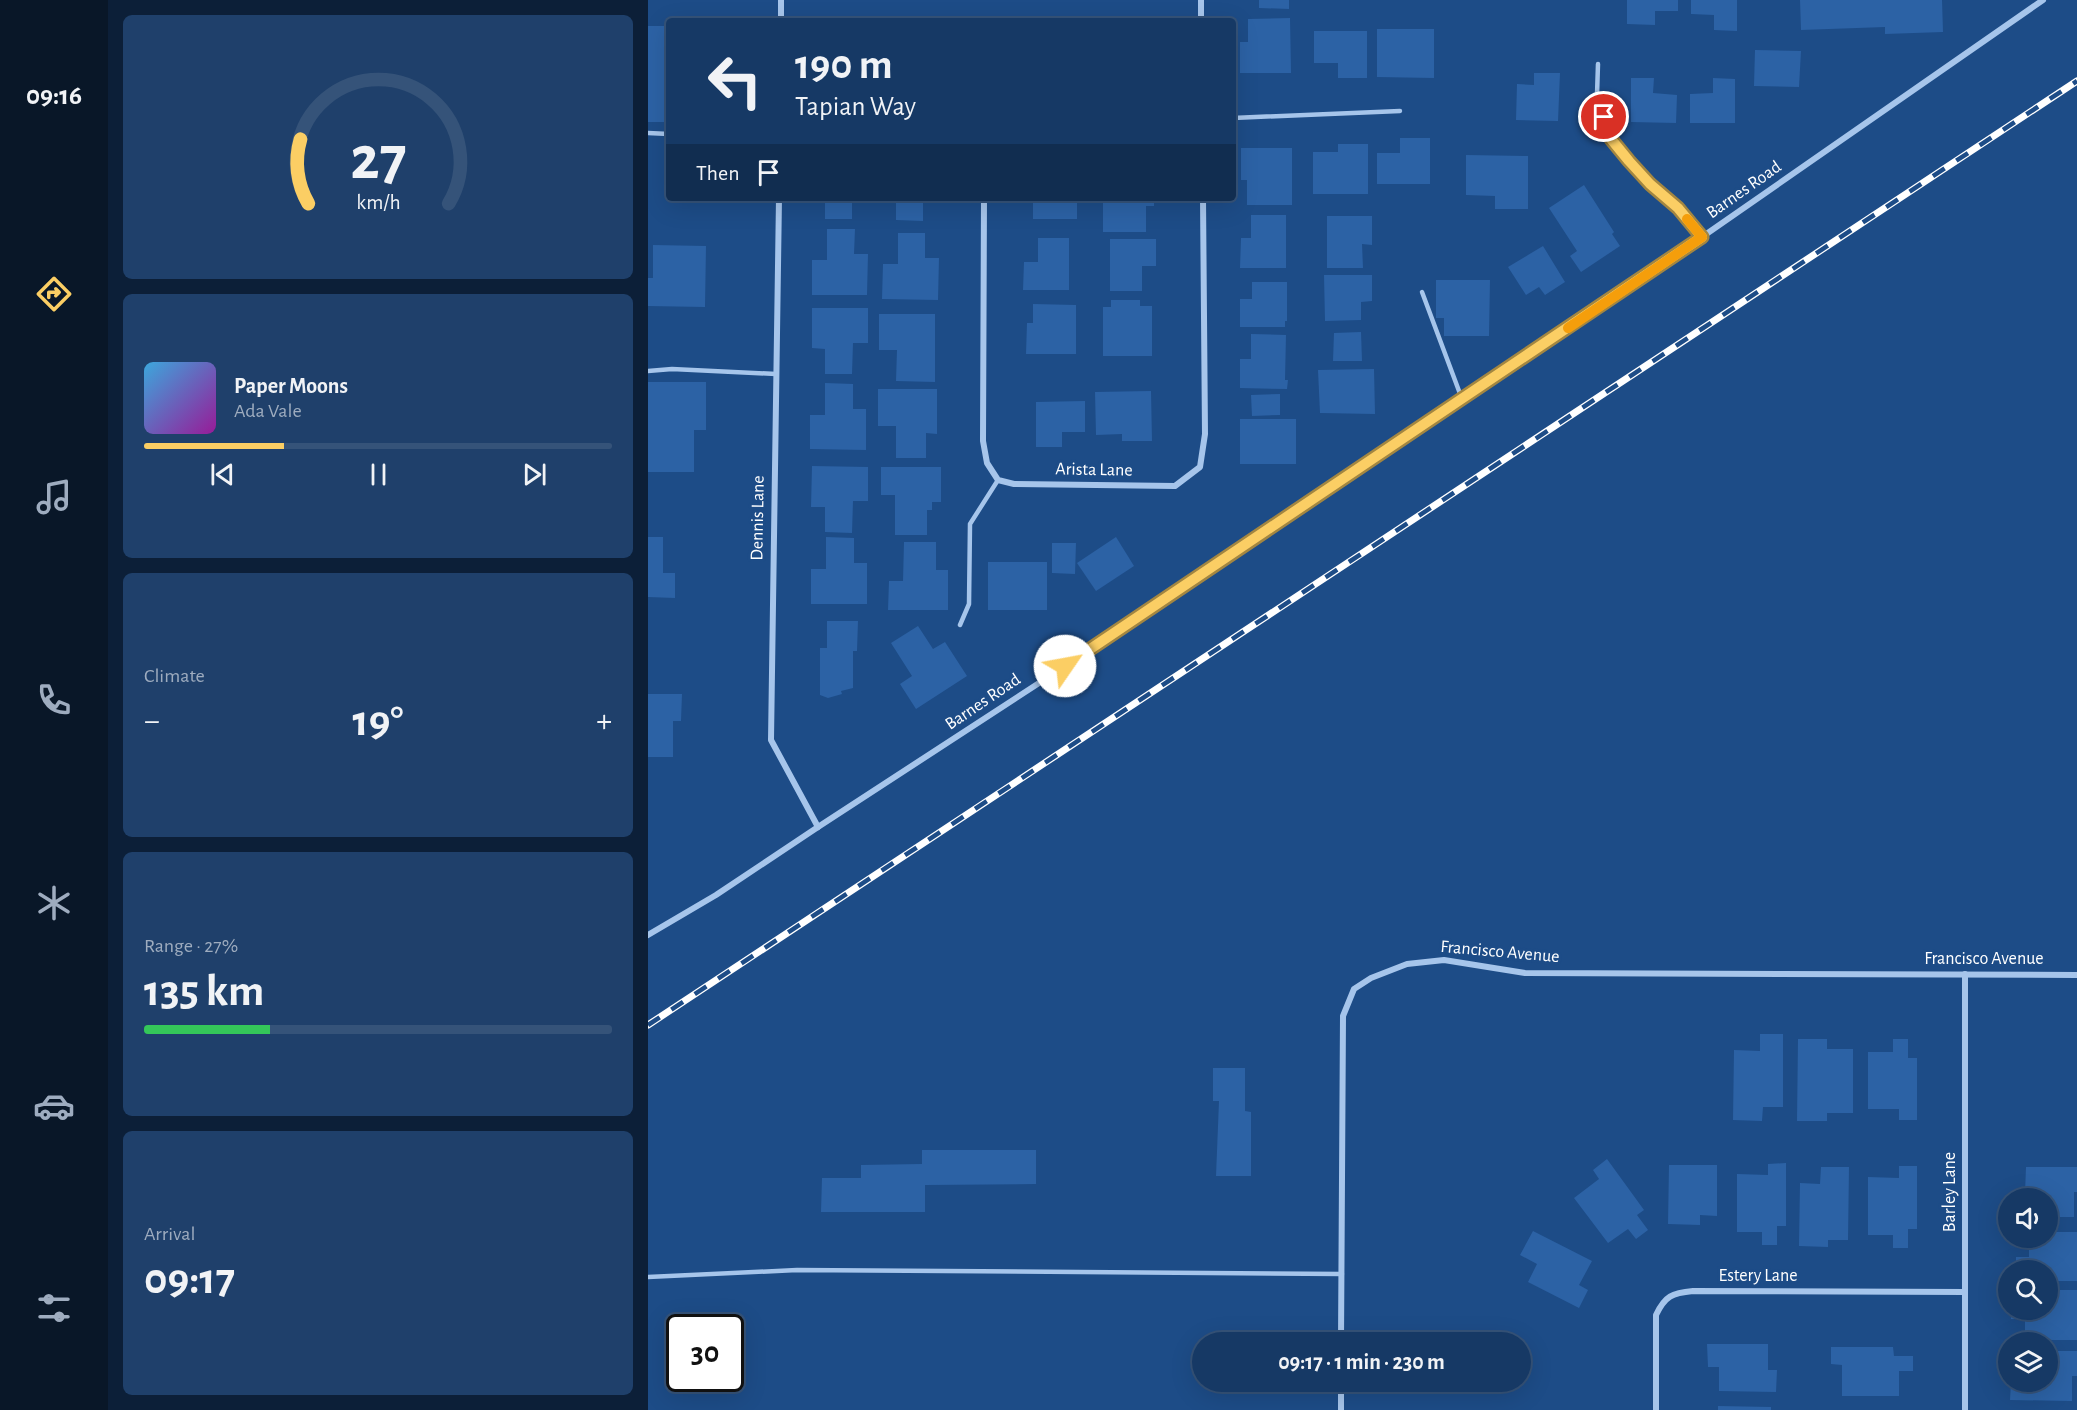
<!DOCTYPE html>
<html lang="en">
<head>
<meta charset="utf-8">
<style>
  :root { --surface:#163965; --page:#1f406b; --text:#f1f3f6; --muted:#9eacbf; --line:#355379; --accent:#fbce64 }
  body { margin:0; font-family:"Alegreya Sans",sans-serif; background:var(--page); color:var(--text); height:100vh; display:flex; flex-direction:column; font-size:22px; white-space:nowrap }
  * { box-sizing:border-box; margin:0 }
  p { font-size:20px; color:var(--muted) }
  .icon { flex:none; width:33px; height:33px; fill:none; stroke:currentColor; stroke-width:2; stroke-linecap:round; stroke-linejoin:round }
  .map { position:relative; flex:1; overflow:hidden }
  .panel { display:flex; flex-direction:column; gap:15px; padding:15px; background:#0c1f38; width:540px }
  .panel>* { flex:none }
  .banner { position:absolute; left:18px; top:18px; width:570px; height:183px; border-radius:6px; box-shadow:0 6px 24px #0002,0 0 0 2px var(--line); background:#163965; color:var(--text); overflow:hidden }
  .controls { position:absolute; left:1350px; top:1188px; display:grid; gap:12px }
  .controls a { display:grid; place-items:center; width:60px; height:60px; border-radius:50%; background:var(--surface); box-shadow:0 6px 24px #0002,0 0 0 2px var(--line); font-size:30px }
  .speed { position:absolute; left:18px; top:1314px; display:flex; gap:12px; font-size:30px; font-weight:700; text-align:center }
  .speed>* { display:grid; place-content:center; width:78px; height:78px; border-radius:50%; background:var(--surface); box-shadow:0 6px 24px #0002,0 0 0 2px var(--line); line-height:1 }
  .speed .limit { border:3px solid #111; border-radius:9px; background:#fff; color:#111 }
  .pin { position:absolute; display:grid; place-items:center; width:51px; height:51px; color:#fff; margin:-26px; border:3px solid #fff; border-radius:50%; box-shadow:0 2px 6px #0007 }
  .me { position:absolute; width:66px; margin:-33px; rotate:57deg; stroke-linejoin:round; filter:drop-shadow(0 0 4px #0008) }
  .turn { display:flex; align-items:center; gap:21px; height:126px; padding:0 30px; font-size:27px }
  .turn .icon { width:78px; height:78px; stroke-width:2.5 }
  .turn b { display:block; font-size:42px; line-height:51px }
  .then { display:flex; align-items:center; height:57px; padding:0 30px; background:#0003; gap:12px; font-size:22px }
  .big { font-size:45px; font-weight:700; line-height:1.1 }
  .panel .widget { flex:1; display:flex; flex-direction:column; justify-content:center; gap:9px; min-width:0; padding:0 21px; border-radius:9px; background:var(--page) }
  .panel .dial { align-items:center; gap:0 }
  .dial svg { height:156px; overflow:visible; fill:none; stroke:var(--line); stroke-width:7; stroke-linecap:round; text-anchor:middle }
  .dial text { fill:var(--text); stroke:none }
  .song { display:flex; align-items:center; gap:18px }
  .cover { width:72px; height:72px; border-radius:9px; background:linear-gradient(135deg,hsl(200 70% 55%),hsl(300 70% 35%)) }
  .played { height:6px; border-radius:3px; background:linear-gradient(90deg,var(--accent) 30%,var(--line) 30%) }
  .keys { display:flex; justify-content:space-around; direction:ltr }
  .heat { display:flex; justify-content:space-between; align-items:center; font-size:33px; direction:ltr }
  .charge { height:9px; border-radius:4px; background:linear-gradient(90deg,#34c759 27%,var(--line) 0) }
  .trip { position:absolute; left:544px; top:1332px; width:339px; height:60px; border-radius:30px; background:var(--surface); box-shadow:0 6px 24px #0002,0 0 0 2px var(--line); font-weight:700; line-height:60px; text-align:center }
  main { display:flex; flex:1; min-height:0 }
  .menu { display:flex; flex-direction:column; width:108px; justify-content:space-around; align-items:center; background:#091728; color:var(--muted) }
  .menu .icon { width:42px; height:42px }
  .menu .on { color:var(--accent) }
  .menu b { font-size:27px; color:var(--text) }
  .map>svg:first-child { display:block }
</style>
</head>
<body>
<main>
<nav class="menu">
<b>09:16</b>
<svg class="icon on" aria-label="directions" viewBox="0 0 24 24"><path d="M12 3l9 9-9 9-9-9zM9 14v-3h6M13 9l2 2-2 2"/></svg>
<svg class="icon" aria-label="music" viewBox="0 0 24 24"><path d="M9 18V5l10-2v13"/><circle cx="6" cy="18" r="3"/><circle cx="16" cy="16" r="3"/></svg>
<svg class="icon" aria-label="phone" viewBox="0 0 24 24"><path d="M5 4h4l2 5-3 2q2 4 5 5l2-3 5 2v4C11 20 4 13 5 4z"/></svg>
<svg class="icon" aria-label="climate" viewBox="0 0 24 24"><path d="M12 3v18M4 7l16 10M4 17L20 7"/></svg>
<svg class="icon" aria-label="car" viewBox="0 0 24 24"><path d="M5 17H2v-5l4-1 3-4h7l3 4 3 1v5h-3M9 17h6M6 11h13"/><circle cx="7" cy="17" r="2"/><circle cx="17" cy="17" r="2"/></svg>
<svg class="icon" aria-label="filters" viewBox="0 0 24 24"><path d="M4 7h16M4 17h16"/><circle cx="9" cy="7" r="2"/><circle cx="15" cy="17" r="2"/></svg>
</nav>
<section class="panel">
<div class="widget dial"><svg viewBox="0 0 100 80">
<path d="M14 69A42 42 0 1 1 86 69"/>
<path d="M14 69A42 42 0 0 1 10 36" stroke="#fbce64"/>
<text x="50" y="56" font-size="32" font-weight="700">27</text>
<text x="50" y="72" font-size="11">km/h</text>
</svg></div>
<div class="widget">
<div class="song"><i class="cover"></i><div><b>Paper Moons</b><p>Ada Vale</p></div></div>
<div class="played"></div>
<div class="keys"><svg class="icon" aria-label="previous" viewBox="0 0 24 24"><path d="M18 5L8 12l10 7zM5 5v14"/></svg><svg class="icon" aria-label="pause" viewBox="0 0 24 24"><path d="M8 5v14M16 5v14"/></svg><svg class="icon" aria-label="next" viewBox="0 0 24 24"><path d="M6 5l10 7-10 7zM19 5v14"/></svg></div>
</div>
<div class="widget"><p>Climate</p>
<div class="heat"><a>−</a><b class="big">19°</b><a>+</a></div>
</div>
<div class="widget"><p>Range · 27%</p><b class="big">135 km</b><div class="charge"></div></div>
<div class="widget"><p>Arrival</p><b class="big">09:17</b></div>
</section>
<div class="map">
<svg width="1429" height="1410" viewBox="0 0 1429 1410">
  <rect width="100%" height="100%" fill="#1d4c87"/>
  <!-- building -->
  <g fill="#2c62a5">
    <polygon points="611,0 641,0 641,9 611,8"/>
    <polygon points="979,0 1030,0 1030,11 1007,11 1007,25 979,24"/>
    <polygon points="1043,0 1089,0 1089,31 1066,30 1066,15 1043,14"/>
    <polygon points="1152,0 1294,0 1295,32 1237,34 1237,27 1153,30"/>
    <polygon points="642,18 643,73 592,73 592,42 600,42 600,19"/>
    <rect x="0" y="26" width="21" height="96"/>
    <polygon points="729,29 786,29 786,78 729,77"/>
    <polygon points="666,31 719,31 719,78 690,78 690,63 666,63"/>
    <polygon points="1107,50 1153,51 1151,87 1106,86"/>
    <polygon points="886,73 912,73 910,121 868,120 869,84 886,85"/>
    <polygon points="983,78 1006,78 1005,93 1029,95 1028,123 983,122"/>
    <polygon points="1065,78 1087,79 1087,123 1042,123 1042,94 1065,93"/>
    <polygon points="752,138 782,138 782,184 729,184 729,153 752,153"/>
    <polygon points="690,144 720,144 720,194 665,194 665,152 690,152"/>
    <polygon points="593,148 644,148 644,205 599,205 599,180 593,180"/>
    <polygon points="818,155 880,156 880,209 847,209 847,196 818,195"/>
    <polygon points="936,185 966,232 964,234 972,246 933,272 922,256 929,251 901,208"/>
    <rect x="177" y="198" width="27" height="21"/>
    <polygon points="248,198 275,198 275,221 248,220"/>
    <rect x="385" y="198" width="44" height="21"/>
    <polygon points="455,198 506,198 506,206 498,206 498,232 455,232"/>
    <polygon points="603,215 638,215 638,268 592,268 593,238 603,238"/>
    <polygon points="679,216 724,216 724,245 714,244 715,268 679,268"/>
    <polygon points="179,229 207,229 206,254 220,254 219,295 164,295 164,260 179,260"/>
    <polygon points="250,233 277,233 277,258 291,258 290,300 234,299 235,264 250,264"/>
    <polygon points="390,238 421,238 421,290 375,290 376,262 390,262"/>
    <polygon points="462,239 508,239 508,266 494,266 494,291 462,291"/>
    <polygon points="5,245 58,246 57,307 0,306 0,278 5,278"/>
    <polygon points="895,246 917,282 897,295 891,287 878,295 860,267"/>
    <polygon points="676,275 724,275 724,301 713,302 713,320 677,321"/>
    <polygon points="788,280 842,280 841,336 796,336 796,318 788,318"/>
    <polygon points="604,282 639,282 639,321 637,321 637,327 592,327 592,299 604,299"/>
    <polygon points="463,300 492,300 492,306 504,306 504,356 455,356 455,307 463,307"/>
    <polygon points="385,304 428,305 428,354 378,354 379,323 385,323"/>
    <polygon points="164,308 220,308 220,343 205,343 204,374 177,374 177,349 164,348"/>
    <polygon points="231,314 287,314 287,382 248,381 249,350 231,350"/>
    <polygon points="713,332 714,361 685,361 686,333"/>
    <polygon points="603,334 638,335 637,380 640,380 639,389 592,388 592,359 603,359"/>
    <polygon points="726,369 727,414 672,413 670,370"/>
    <polygon points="0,382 58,382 58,430 46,430 46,472 0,472"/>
    <polygon points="177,383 205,384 205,409 218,409 218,450 162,449 162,415 177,415"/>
    <polygon points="230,389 289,389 289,434 278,433 278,458 248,458 248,426 230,426"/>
    <polygon points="503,391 504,441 474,441 474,434 448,435 447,392"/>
    <polygon points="632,394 632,415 604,416 603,395"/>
    <polygon points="437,401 437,432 414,432 414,447 388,447 388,402"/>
    <rect x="592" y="419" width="56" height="45"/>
    <polygon points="164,466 220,467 220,501 205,501 204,533 177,532 177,507 163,507"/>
    <polygon points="233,467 293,467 293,502 284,502 284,510 279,510 279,535 247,535 247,495 233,495"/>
    <polygon points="0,537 15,537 15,573 27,573 27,598 0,597"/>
    <polygon points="178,537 206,538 206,563 219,563 219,604 163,604 163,569 178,569"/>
    <polygon points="468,537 486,566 448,591 429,563"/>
    <polygon points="256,542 288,542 288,570 300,570 300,610 240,610 241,581 255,581"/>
    <polygon points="404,543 428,543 427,574 404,573"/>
    <rect x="340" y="562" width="59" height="48"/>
    <polygon points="179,621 210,621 209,651 205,651 205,688 193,691 194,694 180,698 172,695 172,648 179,648"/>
    <polygon points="270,626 285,649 297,642 319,676 268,709 252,684 264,676 243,643"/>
    <polygon points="0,694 34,694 33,721 25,721 25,757 0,757"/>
    <polygon points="1112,1034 1135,1034 1135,1107 1115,1107 1114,1121 1085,1120 1086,1050 1112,1051"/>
    <polygon points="1150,1039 1179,1039 1179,1049 1205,1049 1205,1113 1179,1113 1179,1121 1149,1121"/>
    <polygon points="1245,1039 1260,1039 1260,1058 1269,1058 1269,1120 1251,1120 1251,1109 1220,1109 1220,1052 1245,1052"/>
    <polygon points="565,1068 597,1068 597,1111 603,1112 603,1176 568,1176 571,1101 565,1101"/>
    <polygon points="274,1150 388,1150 388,1184 277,1185 277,1212 173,1212 174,1178 213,1178 213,1165 274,1164"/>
    <polygon points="959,1159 996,1210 989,1215 1000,1230 988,1239 980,1229 960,1243 926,1198 951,1179 945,1170"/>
    <polygon points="1138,1163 1138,1226 1129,1226 1129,1245 1114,1245 1114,1232 1089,1232 1089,1174 1120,1175 1120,1164"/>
    <polygon points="1021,1165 1069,1165 1069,1216 1052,1215 1052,1225 1020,1224"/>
    <polygon points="1251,1166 1269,1166 1269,1229 1260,1229 1260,1248 1245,1248 1245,1235 1220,1235 1220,1177 1251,1178"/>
    <polygon points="1173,1167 1201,1167 1200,1240 1180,1240 1180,1247 1151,1246 1152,1183 1172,1184"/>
    <polygon points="1378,1167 1429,1167 1429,1192 1426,1192 1426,1217 1400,1217 1400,1198 1365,1198 1365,1193 1377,1193"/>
    <polygon points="885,1231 944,1261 931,1285 940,1290 931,1308 880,1282 889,1264 872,1255"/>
    <polygon points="1400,1232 1429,1232 1429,1281 1400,1281 1400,1270 1368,1270 1368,1257 1381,1257 1381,1238 1400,1238"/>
    <polygon points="1400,1290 1429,1290 1429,1340 1377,1340 1377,1319 1363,1319 1363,1310 1400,1310"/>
    <polygon points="1059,1344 1120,1344 1120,1370 1129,1370 1128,1392 1071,1391 1071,1367 1060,1367"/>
    <polygon points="1183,1347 1245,1347 1246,1356 1265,1356 1265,1371 1251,1371 1251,1396 1194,1396 1194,1365 1183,1364"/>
    <polygon points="1400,1351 1429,1351 1429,1376 1424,1376 1424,1401 1362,1400 1363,1382 1400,1382"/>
    <polygon points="1070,1406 1123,1407 1123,1410 1070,1410"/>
  </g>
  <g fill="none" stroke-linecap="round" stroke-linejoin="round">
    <!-- lane -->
    <g stroke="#a6c5eb" stroke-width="4.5">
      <polyline points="950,64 949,95 963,139 981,161 1002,184 1030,208 1054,237"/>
      <polyline points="585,118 752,111"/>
      <polyline points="0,133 21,134"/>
      <polyline points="774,292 814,399"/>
      <polyline points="0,371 24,369 128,374"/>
      <polyline points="312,625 321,604 322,524 350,480"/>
      <polyline points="0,1277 149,1270 694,1274"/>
    </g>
    <!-- street -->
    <g stroke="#a6c5eb" stroke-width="6">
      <polyline points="133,0 133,21"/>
      <polyline points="553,21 553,0"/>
      <polyline points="131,198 123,740 170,827"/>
      <polyline points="336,198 335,441 339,463 350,480 366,484 527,486 552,467 557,434 555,198"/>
      <polyline points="0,935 68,895 170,827 454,642 1054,237 1395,0"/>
      <polyline points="693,1342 695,1016 706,989 723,978 759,964 796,960 877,973 1429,975"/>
      <polyline points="693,1410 693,1382"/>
      <path d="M1008 1410V1315C1017 1296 1024 1293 1045 1291L1317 1292"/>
      <polyline points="1317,1410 1317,974"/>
    </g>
    <!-- rail casing -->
    <g stroke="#fff" stroke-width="7">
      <polyline id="rail" points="0,1025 1429,81"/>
    </g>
    <!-- rail -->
    <use href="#rail" stroke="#1d4c87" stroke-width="4.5" stroke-dasharray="14" stroke-linecap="butt"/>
  </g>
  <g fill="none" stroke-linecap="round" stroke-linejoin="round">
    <!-- route casing -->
    <g stroke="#a38641" stroke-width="15">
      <polyline id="route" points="417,666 1054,237 1030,208 1002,184 981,161 963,139 956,117"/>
    </g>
    <!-- route -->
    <use href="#route" stroke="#fbce64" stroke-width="10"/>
    <!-- slow -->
    <polyline stroke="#f59e0b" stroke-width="10" points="920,328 1054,237 1039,219"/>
  </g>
  <g text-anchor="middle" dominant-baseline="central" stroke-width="6" stroke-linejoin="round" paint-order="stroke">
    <!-- street labels -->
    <g font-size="18" fill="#fff" stroke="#1d4c87">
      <text transform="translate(1096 190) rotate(-35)">Barnes Road</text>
      <text transform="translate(446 470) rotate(1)">Arista Lane</text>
      <text transform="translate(110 518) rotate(-89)">Dennis Lane</text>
      <text transform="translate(335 702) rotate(-34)">Barnes Road</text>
      <text transform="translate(852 952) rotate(5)">Francisco Avenue</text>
      <text x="1336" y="959">Francisco Avenue</text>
      <text transform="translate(1302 1192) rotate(-90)">Barley Lane</text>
      <text x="1110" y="1276">Estery Lane</text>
    </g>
  </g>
</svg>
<div class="controls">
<a><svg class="icon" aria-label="sound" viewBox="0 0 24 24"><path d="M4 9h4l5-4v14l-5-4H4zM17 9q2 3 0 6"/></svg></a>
<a><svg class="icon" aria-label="search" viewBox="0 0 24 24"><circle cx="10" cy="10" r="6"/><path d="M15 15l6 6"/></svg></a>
<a><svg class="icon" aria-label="layers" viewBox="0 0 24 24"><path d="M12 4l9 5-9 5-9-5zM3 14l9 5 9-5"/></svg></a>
</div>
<div class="speed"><div class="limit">30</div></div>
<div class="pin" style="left:956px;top:117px;background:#d93025"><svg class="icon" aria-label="arrive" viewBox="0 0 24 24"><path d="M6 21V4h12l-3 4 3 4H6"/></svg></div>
<svg class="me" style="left:417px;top:666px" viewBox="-20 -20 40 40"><circle r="19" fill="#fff"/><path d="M0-13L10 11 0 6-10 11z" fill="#fbce64"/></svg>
<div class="trip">09:17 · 1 min · 230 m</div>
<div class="banner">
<div class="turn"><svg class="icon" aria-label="left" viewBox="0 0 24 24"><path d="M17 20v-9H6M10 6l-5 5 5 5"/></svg><div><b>190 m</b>Tapian Way</div></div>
<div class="then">Then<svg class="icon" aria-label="arrive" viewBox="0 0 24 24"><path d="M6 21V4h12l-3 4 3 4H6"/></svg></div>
</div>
</div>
</main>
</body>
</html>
